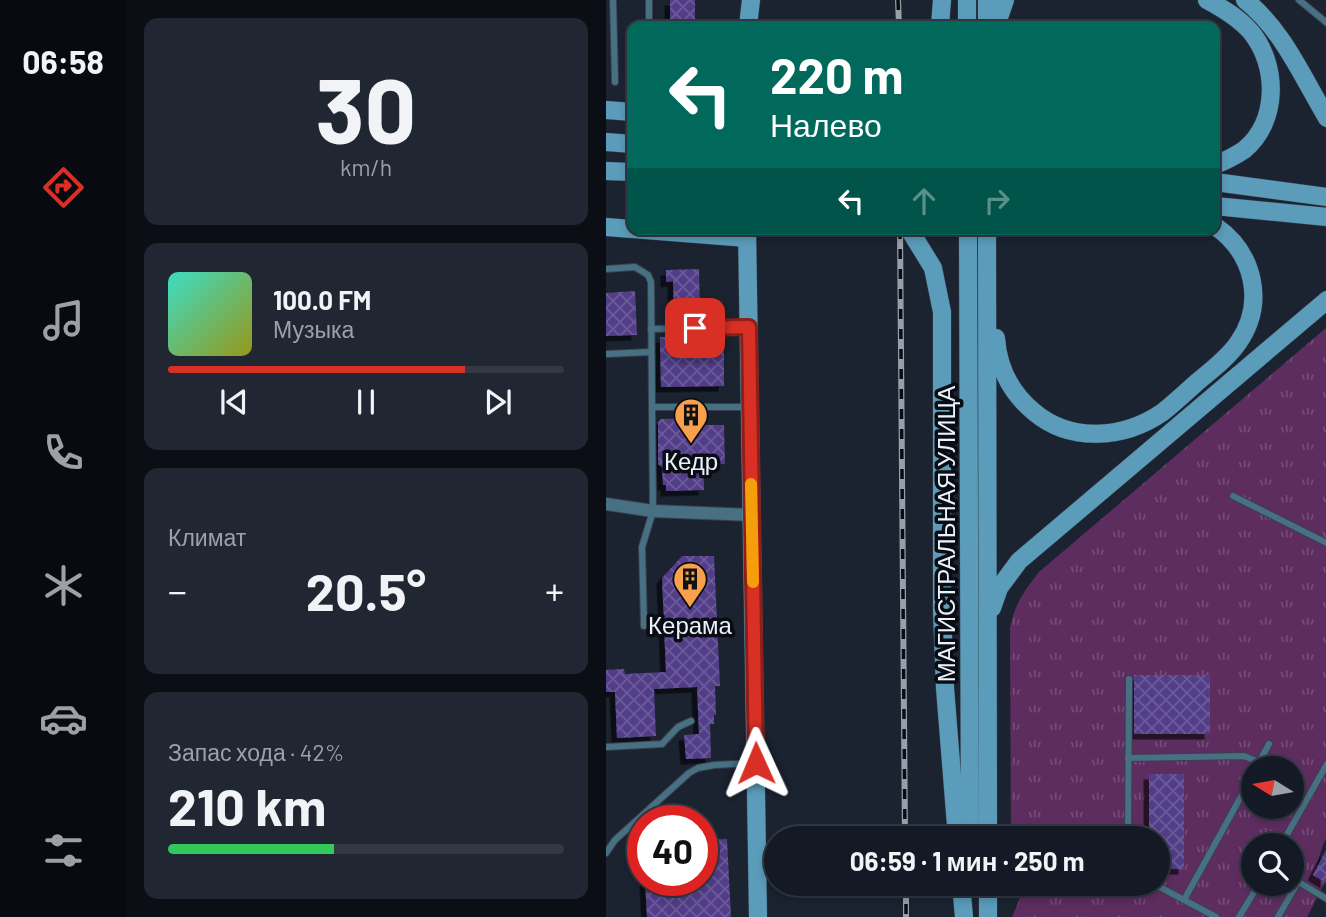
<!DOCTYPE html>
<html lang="ru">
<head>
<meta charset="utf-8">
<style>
  :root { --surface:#141a25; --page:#212732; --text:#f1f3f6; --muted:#9da1a7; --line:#333842; --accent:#d93025 }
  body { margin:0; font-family:Barlow,sans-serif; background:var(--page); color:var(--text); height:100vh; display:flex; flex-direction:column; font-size:26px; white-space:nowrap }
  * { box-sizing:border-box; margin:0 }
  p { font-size:23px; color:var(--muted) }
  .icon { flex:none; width:38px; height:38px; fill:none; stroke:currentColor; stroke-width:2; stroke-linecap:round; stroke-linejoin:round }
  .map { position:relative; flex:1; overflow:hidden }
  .drawer { display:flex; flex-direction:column; gap:18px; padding:18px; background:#0b0e14; width:480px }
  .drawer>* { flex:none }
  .hud { position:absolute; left:21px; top:21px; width:593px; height:214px; border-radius:14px; box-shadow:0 4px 10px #0003,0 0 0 2px var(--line); background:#00695c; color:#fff; overflow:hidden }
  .needle { width:46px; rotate:281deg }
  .fabs { position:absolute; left:635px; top:756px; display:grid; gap:14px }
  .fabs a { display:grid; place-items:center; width:63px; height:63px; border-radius:50%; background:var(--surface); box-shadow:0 4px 10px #0003,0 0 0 2px var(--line); font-size:35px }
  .speed { position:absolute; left:21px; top:805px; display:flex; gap:14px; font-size:35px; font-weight:700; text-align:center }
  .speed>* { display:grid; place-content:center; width:91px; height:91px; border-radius:50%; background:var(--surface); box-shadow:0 4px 10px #0003,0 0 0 2px var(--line); line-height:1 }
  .speed .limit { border:10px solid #d22; background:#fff; color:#111 }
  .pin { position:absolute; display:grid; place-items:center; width:60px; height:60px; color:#fff; margin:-30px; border-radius:14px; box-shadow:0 4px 10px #0006 }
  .me { position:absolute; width:77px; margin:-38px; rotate:359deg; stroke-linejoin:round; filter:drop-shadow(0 0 5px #0008) }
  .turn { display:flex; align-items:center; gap:24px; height:147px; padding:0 28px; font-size:32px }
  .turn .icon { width:91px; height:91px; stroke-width:2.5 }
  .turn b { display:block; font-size:49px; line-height:60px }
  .lanes { display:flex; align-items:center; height:66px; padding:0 28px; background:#0003; justify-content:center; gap:35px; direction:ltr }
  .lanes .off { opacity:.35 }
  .big { font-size:52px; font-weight:700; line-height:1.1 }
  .drawer .card { flex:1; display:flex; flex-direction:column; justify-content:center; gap:10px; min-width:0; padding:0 24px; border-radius:14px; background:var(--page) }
  .drawer .dial { align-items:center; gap:0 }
  .dial b { font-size:91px; line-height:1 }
  .song { display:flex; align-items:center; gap:21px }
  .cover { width:84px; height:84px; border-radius:10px; background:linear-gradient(135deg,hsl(170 70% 55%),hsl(60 70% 35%)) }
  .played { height:7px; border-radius:4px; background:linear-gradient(90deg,var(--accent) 75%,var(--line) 75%) }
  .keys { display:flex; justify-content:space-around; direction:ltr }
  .heat { display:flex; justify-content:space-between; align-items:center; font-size:38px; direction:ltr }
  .charge { height:10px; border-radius:5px; background:linear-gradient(90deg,#34c759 42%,var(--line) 0) }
  .trip { position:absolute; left:158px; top:826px; width:406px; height:70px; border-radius:35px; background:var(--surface); box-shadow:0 4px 10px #0003,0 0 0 2px var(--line); font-weight:700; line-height:70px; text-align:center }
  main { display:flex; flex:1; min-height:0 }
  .dock { display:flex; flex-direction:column; width:126px; justify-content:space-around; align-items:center; background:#080a0f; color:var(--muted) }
  .dock .icon { width:49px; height:49px }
  .dock .current { color:var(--accent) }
  .dock b { font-size:32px; color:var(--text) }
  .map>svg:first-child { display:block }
</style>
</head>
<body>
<main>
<nav class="dock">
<b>06:58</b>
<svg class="icon current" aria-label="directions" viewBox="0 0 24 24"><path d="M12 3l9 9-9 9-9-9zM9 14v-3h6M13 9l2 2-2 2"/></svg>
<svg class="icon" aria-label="music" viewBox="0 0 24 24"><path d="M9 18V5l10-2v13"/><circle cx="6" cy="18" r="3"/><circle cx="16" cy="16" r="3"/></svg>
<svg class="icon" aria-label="phone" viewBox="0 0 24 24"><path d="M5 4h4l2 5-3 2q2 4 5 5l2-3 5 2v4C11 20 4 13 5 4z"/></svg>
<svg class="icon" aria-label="climate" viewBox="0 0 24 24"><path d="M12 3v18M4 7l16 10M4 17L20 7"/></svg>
<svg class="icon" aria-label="car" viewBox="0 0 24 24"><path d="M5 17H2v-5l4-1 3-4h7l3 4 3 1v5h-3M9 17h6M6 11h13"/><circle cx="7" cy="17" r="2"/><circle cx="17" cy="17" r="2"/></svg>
<svg class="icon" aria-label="filters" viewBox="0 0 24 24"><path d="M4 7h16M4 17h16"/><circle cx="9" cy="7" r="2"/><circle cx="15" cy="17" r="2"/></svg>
</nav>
<section class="drawer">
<div class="card dial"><b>30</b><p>km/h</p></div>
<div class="card">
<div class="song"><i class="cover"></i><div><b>100.0 FM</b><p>Музыка</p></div></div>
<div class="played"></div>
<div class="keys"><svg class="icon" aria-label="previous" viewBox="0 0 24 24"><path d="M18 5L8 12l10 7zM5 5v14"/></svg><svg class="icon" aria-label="pause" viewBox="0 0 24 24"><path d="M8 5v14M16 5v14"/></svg><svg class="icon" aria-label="next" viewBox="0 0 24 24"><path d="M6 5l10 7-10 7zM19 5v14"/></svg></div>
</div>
<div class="card"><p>Климат</p>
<div class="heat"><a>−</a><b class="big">20.5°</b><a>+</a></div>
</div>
<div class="card"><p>Запас хода · 42%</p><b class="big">210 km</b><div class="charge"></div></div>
</section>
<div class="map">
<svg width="721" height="917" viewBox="0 0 721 917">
  <defs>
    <pattern id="grass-tufts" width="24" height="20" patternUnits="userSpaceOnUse" patternTransform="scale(1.75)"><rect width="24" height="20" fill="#5d2d60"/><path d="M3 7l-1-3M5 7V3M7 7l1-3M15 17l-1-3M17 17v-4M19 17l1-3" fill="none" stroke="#744c78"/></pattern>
    <pattern id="building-cross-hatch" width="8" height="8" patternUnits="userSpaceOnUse" patternTransform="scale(1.75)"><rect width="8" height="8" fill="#523e88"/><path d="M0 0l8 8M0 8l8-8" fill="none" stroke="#6b5a9a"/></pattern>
    <filter id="shadow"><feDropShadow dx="-5.5" dy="5.5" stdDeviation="0" flood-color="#0009"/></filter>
  </defs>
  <rect width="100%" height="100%" fill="#1b2331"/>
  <!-- grass -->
  <path fill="url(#grass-tufts)" fill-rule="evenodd" d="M720 328 721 837C713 850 714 862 707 875L719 882 701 917H406L414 898 415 884H551V838H405L404 629C408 605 418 591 433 572ZM648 768H686V807H648ZM648 845H686V884H648Z"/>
  <!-- building -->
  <g fill="url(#building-cross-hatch)" filter="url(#shadow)">
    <rect x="64" y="0" width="25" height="26"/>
    <polygon points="93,269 94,316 68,317 67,281 60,282 60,270"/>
    <polygon points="29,291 31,335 0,336 0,293"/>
    <polygon points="54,337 118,337 118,386 55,387"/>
    <polygon points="96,418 96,425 118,425 119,464 98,465 98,490 60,491 60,485 57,485 56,467 52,464 52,422 55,419"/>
    <polygon points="76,556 108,556 114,686 109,686 110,715 108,715 108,724 104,724 105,758 80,759 78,735 93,734 91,687 48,689 50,736 11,738 9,692 0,692 0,670 18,669 19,674 60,672 56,578"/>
    <rect x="528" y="675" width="76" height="59"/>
    <polygon points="543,774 578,774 578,869 551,869 551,838 543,838"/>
    <polygon points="121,839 125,917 41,917 39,880 96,880 96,840"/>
    <polygon points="720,850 720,883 707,875"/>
  </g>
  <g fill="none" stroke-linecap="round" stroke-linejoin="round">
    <!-- lane casing -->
    <g stroke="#38404d" stroke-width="8">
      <g id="lane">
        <polyline points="7,0 9,82"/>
        <polyline points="43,0 43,26"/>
        <polyline points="693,0 721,23"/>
        <polyline points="0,269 29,267 42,275 45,282 46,407"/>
        <polyline points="45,329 141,327"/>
        <polyline points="0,354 45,352"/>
        <polyline points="627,496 721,543"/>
        <polyline points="38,626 36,547 47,511 46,407 142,407"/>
        <polyline points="0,747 56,744 72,727 85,721"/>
        <polyline points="522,758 638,756 653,762"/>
        <polyline points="650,768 663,744"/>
        <polyline points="522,838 523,679"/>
        <polyline points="675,845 721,764"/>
        <polyline points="0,853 9,840 83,773 92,768 108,765 149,763"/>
        <polyline points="686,878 721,899"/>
        <polyline points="548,884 610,917"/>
        <polyline points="578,900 648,773"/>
        <polyline points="633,917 653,884"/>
        <polyline points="672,917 692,882"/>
      </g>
    </g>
    <!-- street casing -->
    <g stroke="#38404d" stroke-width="14">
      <polyline id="street" points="0,504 47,511 146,515"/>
    </g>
    <!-- secondary casing -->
    <g stroke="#38404d" stroke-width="19">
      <g id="secondary">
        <polyline points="361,0 361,26"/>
        <path d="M601 0C618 9 633 18 645 32 672 65 673 121 638 150 629 156 619 161 609 165"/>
        <path d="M639 0C677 30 697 78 721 118"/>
        <polyline points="142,26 145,0"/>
        <polyline points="334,26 336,0"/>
        <polyline points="381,26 381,0"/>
        <polyline points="390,26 399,0"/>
        <polyline points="0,110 26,112"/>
        <polyline points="0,142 26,144"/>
        <polyline points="0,171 26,172"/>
        <polyline points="609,182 721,197"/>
        <polyline points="609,206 721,217"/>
        <polyline points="0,227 141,238"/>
        <polyline points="141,229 152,917"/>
        <polyline points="303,229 327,268 336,312 336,611 339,688 351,838"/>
        <polyline points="362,229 364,838"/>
        <polyline points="381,229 382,838"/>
        <path d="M390 338C392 367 405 393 428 412 465 443 518 439 557 412 568 403 579 393 589 384 604 371 621 359 632 343 660 303 648 253 609 226"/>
        <polyline points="386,608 393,588 413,561 721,300"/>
        <polyline points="355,884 358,917"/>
        <polyline points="382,884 382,917"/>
      </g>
    </g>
    <!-- lane -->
    <use href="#lane" stroke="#487083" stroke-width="6"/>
    <!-- street -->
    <use href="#street" stroke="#487083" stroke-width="12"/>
    <!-- secondary -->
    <use href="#secondary" stroke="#5a9cba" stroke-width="18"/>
    <!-- rail casing -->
    <g stroke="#989faa" stroke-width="6">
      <g id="rail">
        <polyline points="292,0 293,26"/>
        <polyline points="294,229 299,838"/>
        <polyline points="300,884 300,917"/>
      </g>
    </g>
    <!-- rail -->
    <use href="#rail" stroke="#090c12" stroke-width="3.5" stroke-dasharray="10" stroke-linecap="butt"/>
  </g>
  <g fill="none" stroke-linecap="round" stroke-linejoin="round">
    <!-- route casing -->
    <g stroke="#8d1f18" stroke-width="18">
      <polyline id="route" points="89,328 143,327 150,763"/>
    </g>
    <!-- route -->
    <use href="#route" stroke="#d93025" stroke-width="12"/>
    <!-- slow -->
    <polyline stroke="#f59e0b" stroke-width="12" points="145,484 147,582"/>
  </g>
  <!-- icons -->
  <defs>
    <g id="building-pin" transform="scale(1.75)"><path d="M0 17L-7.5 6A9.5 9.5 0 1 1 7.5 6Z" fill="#f9a04c" stroke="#090c12"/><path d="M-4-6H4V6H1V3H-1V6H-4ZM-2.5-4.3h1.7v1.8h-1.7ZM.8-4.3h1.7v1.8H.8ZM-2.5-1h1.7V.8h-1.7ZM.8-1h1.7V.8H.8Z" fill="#111"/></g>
  </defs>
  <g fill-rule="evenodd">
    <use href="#building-pin" x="85" y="415"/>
    <use href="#building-pin" x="84" y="579"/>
  </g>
  <g text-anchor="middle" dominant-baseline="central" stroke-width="7" stroke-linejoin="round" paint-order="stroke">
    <!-- poi labels -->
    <g font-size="24" fill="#ebf1fb" stroke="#090c12">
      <text x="85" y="460">Кедр</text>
      <text x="84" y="624">Керама</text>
    </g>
    <!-- street labels -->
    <g font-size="24" fill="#ebf1fb" stroke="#090c12">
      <text transform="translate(339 534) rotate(-90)">МАГИСТРАЛЬНАЯ УЛИЦА</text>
    </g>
  </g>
</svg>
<div class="fabs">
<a><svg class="needle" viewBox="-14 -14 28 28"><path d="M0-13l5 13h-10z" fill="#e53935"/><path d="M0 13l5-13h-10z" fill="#9da1a7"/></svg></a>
<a><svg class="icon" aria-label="search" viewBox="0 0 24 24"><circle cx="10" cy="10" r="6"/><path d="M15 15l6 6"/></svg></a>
</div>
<div class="speed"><div class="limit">40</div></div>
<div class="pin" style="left:89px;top:328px;background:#d93025"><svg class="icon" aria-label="arrive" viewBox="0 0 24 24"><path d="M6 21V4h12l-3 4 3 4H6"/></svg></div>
<svg class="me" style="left:150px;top:763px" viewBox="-20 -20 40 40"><path d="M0-17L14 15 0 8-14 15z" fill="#d93025" stroke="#fff" stroke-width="4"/></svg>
<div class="trip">06:59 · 1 мин · 250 m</div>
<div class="hud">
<div class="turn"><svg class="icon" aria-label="left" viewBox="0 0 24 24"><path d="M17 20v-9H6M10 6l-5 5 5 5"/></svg><div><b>220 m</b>Налево</div></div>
<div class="lanes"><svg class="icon" aria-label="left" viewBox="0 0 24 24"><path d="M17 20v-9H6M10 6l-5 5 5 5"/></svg><svg class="icon off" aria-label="ahead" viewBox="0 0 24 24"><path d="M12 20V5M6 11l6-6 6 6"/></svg><svg class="icon off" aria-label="right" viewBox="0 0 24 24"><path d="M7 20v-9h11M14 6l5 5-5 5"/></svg></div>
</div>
</div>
</main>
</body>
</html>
